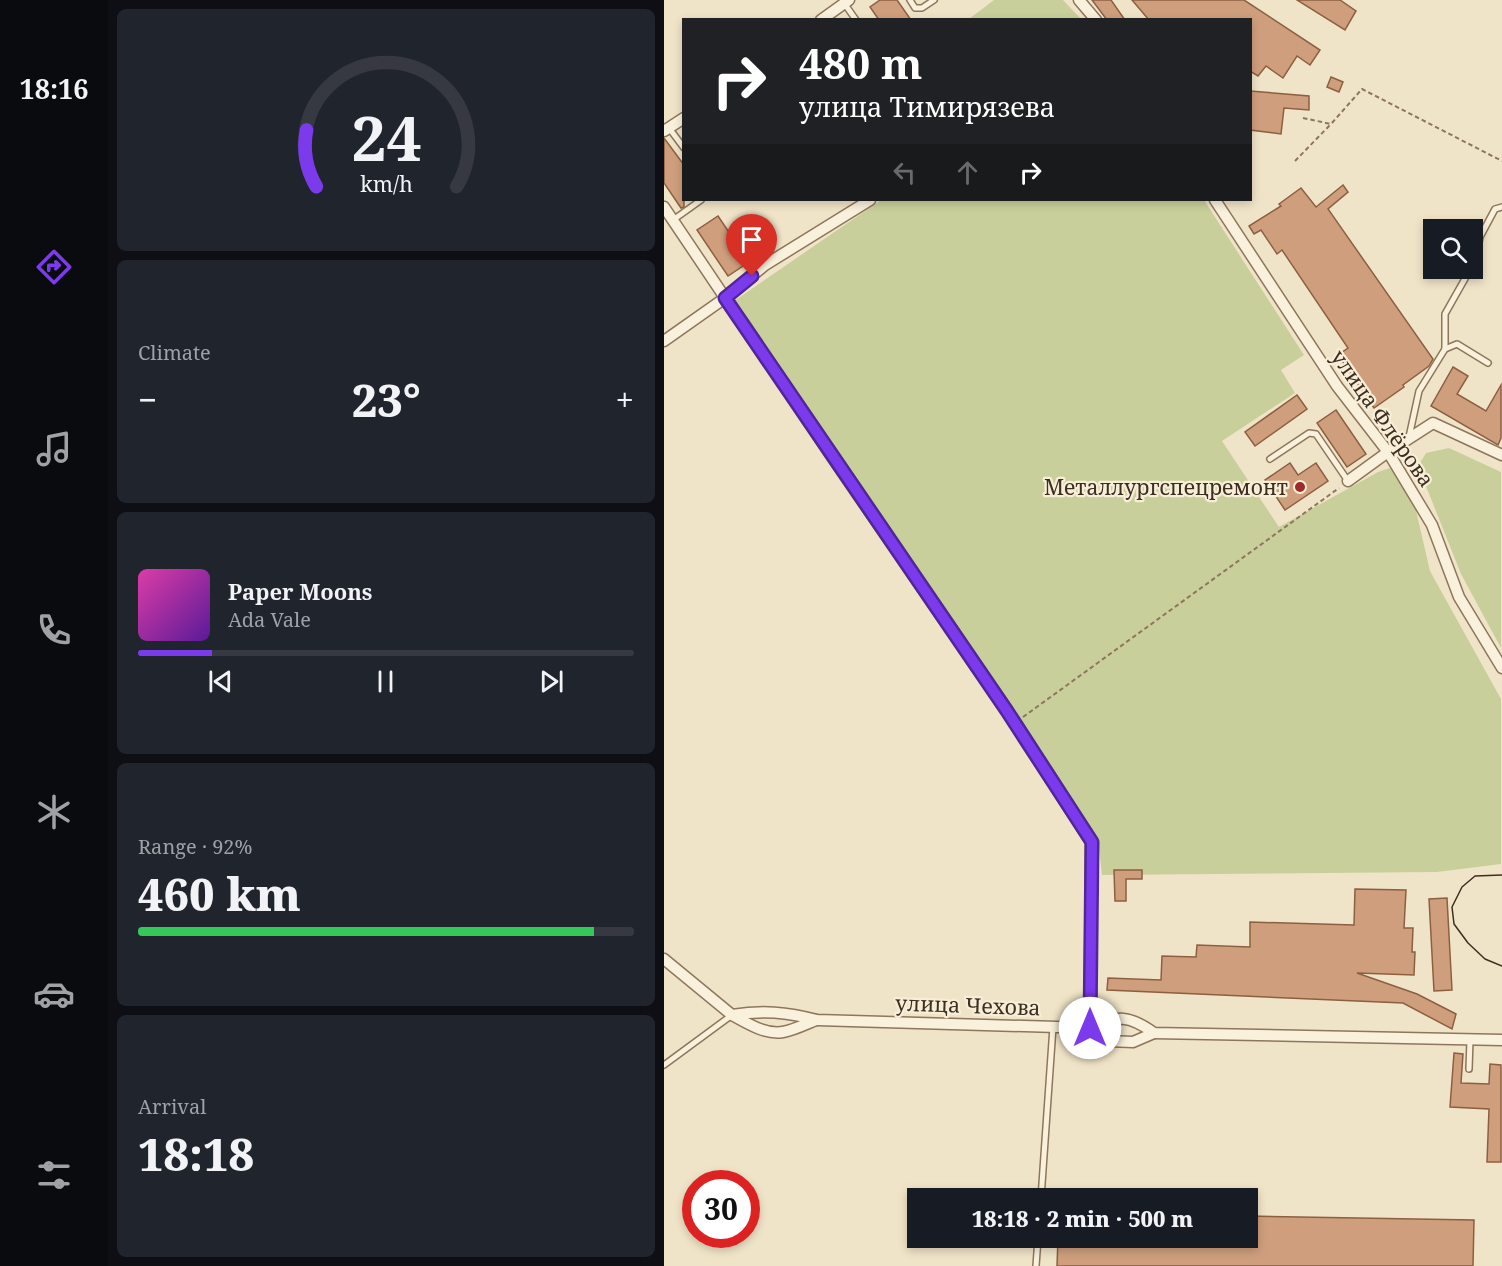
<!DOCTYPE html>
<html lang="en">
<head>
<meta charset="utf-8">
<style>
  :root { --surface:#171b24; --page:#20242c; --text:#f1f3f6; --muted:#9ea1a6; --line:#363941; --accent:#7c3aed }
  body { margin:0; font-family:"Noto Serif",serif; background:var(--page); color:var(--text); height:100vh; display:flex; flex-direction:column; font-size:22px; white-space:nowrap }
  * { box-sizing:border-box; margin:0 }
  p { font-size:20px; color:var(--muted) }
  .icon { flex:none; width:33px; height:33px; fill:none; stroke:currentColor; stroke-width:2; stroke-linecap:round; stroke-linejoin:round }
  .map { position:relative; flex:1; overflow:hidden }
  .side { display:flex; flex-direction:column; gap:9px; padding:9px; background:#0d0f14; width:556px }
  .side>* { flex:none }
  .banner { position:absolute; left:18px; top:18px; width:570px; height:183px; border-radius:0px; box-shadow:0 3px 9px #0003; background:#202124; color:#fff; overflow:hidden }
  .fabs { position:absolute; left:759px; top:219px; display:grid; gap:12px }
  .fabs a { display:grid; place-items:center; width:60px; height:60px; border-radius:0px; background:var(--surface); box-shadow:0 3px 9px #0003; font-size:30px }
  .speed { position:absolute; left:18px; top:1170px; display:flex; gap:12px; font-size:30px; font-weight:700; text-align:center }
  .speed>* { display:grid; place-content:center; width:78px; height:78px; border-radius:50%; background:var(--surface); box-shadow:0 3px 9px #0003; line-height:1 }
  .speed .limit { border:9px solid #d22; background:#fff; color:#111 }
  .pin { position:absolute; display:grid; place-items:center; width:51px; height:51px; color:#fff; margin:-62px -26px; border-radius:50% 50% 50% 0; rotate:-45deg; box-shadow:0 0 6px #0007 }
  .pin .icon { rotate:45deg }
  .me { position:absolute; width:66px; margin:-33px; rotate:0deg; stroke-linejoin:round; filter:drop-shadow(0 0 4px #0008) }
  .turn { display:flex; align-items:center; gap:21px; height:126px; padding:0 18px; font-size:27px }
  .turn .icon { width:78px; height:78px; stroke-width:2.5 }
  .turn b { display:block; font-size:42px; line-height:51px }
  .lanes { display:flex; align-items:center; height:57px; padding:0 18px; background:#0003; justify-content:center; gap:30px; direction:ltr }
  .lanes .off { opacity:.35 }
  .big { font-size:45px; font-weight:800; line-height:1.1 }
  .side .card { flex:1; display:flex; flex-direction:column; justify-content:center; gap:9px; min-width:0; padding:0 21px; border-radius:9px; background:var(--page) }
  .side .dial { align-items:center; gap:0 }
  .dial svg { height:156px; overflow:visible; fill:none; stroke:var(--line); stroke-width:7; stroke-linecap:round; text-anchor:middle }
  .dial text { fill:var(--text); stroke:none }
  .song { display:flex; align-items:center; gap:18px }
  .cover { width:72px; height:72px; border-radius:9px; background:linear-gradient(135deg,hsl(320 70% 55%),hsl(270 70% 35%)) }
  .played { height:6px; border-radius:3px; background:linear-gradient(90deg,var(--accent) 15%,var(--line) 15%) }
  .keys { display:flex; justify-content:space-around; direction:ltr }
  .heat { display:flex; justify-content:space-between; align-items:center; font-size:33px; direction:ltr }
  .charge { height:9px; border-radius:4px; background:linear-gradient(90deg,#34c759 92%,var(--line) 0) }
  .trip { position:absolute; left:243px; top:1188px; width:351px; height:60px; border-radius:0px; background:var(--surface); box-shadow:0 3px 9px #0003; font-weight:800; line-height:60px; text-align:center }
  main { display:flex; flex:1; min-height:0 }
  .menu { display:flex; flex-direction:column; width:108px; justify-content:space-around; align-items:center; background:#090b0e; color:var(--muted) }
  .menu .icon { width:42px; height:42px }
  .menu .selected { color:var(--accent) }
  .menu b { font-size:27px; color:var(--text) }
  .map>svg:first-child { display:block }
</style>
</head>
<body>
<main>
<nav class="menu">
<b>18:16</b>
<svg class="icon selected" aria-label="directions" viewBox="0 0 24 24"><path d="M12 3l9 9-9 9-9-9zM9 14v-3h6M13 9l2 2-2 2"/></svg>
<svg class="icon" aria-label="music" viewBox="0 0 24 24"><path d="M9 18V5l10-2v13"/><circle cx="6" cy="18" r="3"/><circle cx="16" cy="16" r="3"/></svg>
<svg class="icon" aria-label="phone" viewBox="0 0 24 24"><path d="M5 4h4l2 5-3 2q2 4 5 5l2-3 5 2v4C11 20 4 13 5 4z"/></svg>
<svg class="icon" aria-label="climate" viewBox="0 0 24 24"><path d="M12 3v18M4 7l16 10M4 17L20 7"/></svg>
<svg class="icon" aria-label="car" viewBox="0 0 24 24"><path d="M5 17H2v-5l4-1 3-4h7l3 4 3 1v5h-3M9 17h6M6 11h13"/><circle cx="7" cy="17" r="2"/><circle cx="17" cy="17" r="2"/></svg>
<svg class="icon" aria-label="filters" viewBox="0 0 24 24"><path d="M4 7h16M4 17h16"/><circle cx="9" cy="7" r="2"/><circle cx="15" cy="17" r="2"/></svg>
</nav>
<section class="side">
<div class="card dial"><svg viewBox="0 0 100 80">
<path d="M14 69A42 42 0 1 1 86 69"/>
<path d="M14 69A42 42 0 0 1 9 40" stroke="#7c3aed"/>
<text x="50" y="56" font-size="32" font-weight="700">24</text>
<text x="50" y="72" font-size="11">km/h</text>
</svg></div>
<div class="card"><p>Climate</p>
<div class="heat"><a>−</a><b class="big">23°</b><a>+</a></div>
</div>
<div class="card">
<div class="song"><i class="cover"></i><div><b>Paper Moons</b><p>Ada Vale</p></div></div>
<div class="played"></div>
<div class="keys"><svg class="icon" aria-label="previous" viewBox="0 0 24 24"><path d="M18 5L8 12l10 7zM5 5v14"/></svg><svg class="icon" aria-label="pause" viewBox="0 0 24 24"><path d="M8 5v14M16 5v14"/></svg><svg class="icon" aria-label="next" viewBox="0 0 24 24"><path d="M6 5l10 7-10 7zM19 5v14"/></svg></div>
</div>
<div class="card"><p>Range · 92%</p><b class="big">460 km</b><div class="charge"></div></div>
<div class="card"><p>Arrival</p><b class="big">18:18</b></div>
</section>
<div class="map">
<svg width="838" height="1266" viewBox="0 0 838 1266">
  <rect width="100%" height="100%" fill="#f0e4c8"/>
  <!-- green -->
  <g fill="#c9cf9b">
    <polygon points="330,0 399,0 417,19 305,19"/>
    <polygon points="217,200 540,200 640,355 617,370 631,393 558,441 615,527 714,472 741,463 766,571 837,699 837,864 773,872 438,875 434,839 70,301"/>
    <polygon points="785,448 837,472 837,648 797,574 754,466 762,453"/>
  </g>
  <!-- building -->
  <g fill="#cf9f7d" stroke="#8d5f41" stroke-width="1.5">
    <polygon points="216,0 233,0 247,20 215,20 206,7"/>
    <polygon points="428,0 447,0 461,20 443,20"/>
    <polygon points="468,0 580,0 656,50 646,65 633,56 619,78 602,66 594,76 586,71 586,20 485,20"/>
    <polygon points="633,0 676,0 692,11 681,30"/>
    <polygon points="667,77 679,82 675,92 663,87"/>
    <polygon points="586,91 645,96 645,110 620,108 617,134 586,130"/>
    <polygon points="0,138 20,165 20,207 17,208 0,183"/>
    <polygon points="679,185 684,192 664,209 769,359 765,366 739,385 740,387 710,408 674,355 684,348 618,250 613,254 597,230 590,234 585,226 617,206 615,204 637,188 652,207"/>
    <polygon points="54,216 85,262 64,276 33,230"/>
    <polygon points="789,367 804,376 793,394 822,411 837,385 837,438 834,445 767,406"/>
    <polygon points="633,395 643,409 591,446 581,432"/>
    <polygon points="672,410 702,454 683,467 653,423"/>
    <polygon points="626,463 634,475 652,463 664,481 621,510 601,480"/>
    <polygon points="450,870 478,870 478,879 462,879 462,901 451,901"/>
    <polygon points="691,889 742,890 740,928 749,928 748,952 751,952 750,975 693,973 753,994 792,1014 788,1029 739,1003 443,990 444,978 497,980 498,956 532,957 533,945 586,947 586,922 690,925"/>
    <polygon points="783,898 788,990 770,991 765,899"/>
    <polygon points="790,1053 799,1054 797,1083 825,1084 826,1064 837,1065 837,1162 823,1162 825,1109 786,1107"/>
    <polygon points="584,1216 810,1220 809,1266 393,1266 394,1238 584,1238"/>
  </g>
  <g fill="none" stroke-linecap="round" stroke-linejoin="round">
    <!-- service casing -->
    <g stroke="#8d765c" stroke-width="8">
      <g id="service">
        <polyline points="246,0 251,8 258,8 270,0"/>
        <polyline points="180,3 192,20"/>
        <polyline points="5,128 20,148"/>
        <polyline points="9,220 37,200"/>
        <polyline points="808,265 812,260 816,237 831,209 838,207"/>
        <polyline points="781,349 793,344 824,363"/>
        <polyline points="745,437 755,391 781,349 781,314 807,268"/>
        <polyline points="606,459 645,433 652,434 684,481"/>
        <polyline points="0,1065 68,1015"/>
        <polyline points="805,1069 806,1040"/>
        <polyline points="377,1198 389,1027"/>
        <polyline points="372,1266 374,1238"/>
      </g>
    </g>
    <!-- minor casing -->
    <g stroke="#8d765c" stroke-width="13">
      <g id="minor">
        <polyline points="415,0 432,20"/>
        <polyline points="157,20 185,0"/>
        <polyline points="0,131 20,118"/>
        <polyline points="551,200 673,386 724,452 768,525 795,597 838,668"/>
        <polyline points="0,207 172,463 343,711 427,842 426,1028 443,1041 469,1042 490,1033"/>
        <polyline points="0,341 61,298 101,265 206,200"/>
        <polyline points="684,481 724,452 769,423 838,455"/>
        <path d="M0 959 68 1015C98 1010 123 1012 153 1020L426 1028C454 1015 465 1015 490 1033L838 1040"/>
        <path d="M68 1015C83 1023 101 1035 119 1032 130 1030 142 1024 152 1020"/>
      </g>
    </g>
    <!-- path -->
    <g stroke="#8d765c" stroke-width="2" stroke-dasharray="4.5 3" stroke-linecap="butt">
      <polyline points="639,118 667,124 698,89 838,161"/>
      <polyline points="631,161 667,124"/>
      <polyline points="359,717 675,488"/>
    </g>
    <!-- service -->
    <use href="#service" stroke="#faf1dc" stroke-width="5"/>
    <!-- minor -->
    <use href="#minor" stroke="#faf1dc" stroke-width="10"/>
    <!-- tram -->
    <polyline stroke="#3d2e20" stroke-width="1.5" points="838,875 811,876 798,887 788,907 790,924 804,943 821,959 838,966"/>
  </g>
  <g fill="none" stroke-linecap="round" stroke-linejoin="round">
    <!-- route casing -->
    <g stroke="#51269a" stroke-width="15">
      <polyline id="route" points="88,276 61,298 343,711 428,842 426,1028"/>
    </g>
    <!-- route -->
    <use href="#route" stroke="#7c3aed" stroke-width="10"/>
  </g>
  <!-- markers -->
  <circle fill="#9e2a2b" stroke="#f7eed8" stroke-width="2" cx="636" cy="487" r="6"/>
  <g text-anchor="middle" dominant-baseline="central" stroke-width="4.5" stroke-linejoin="round" paint-order="stroke">
    <!-- street labels -->
    <g font-size="21" fill="#3d2e20" stroke="#f7eed8">
      <text transform="translate(719 418) rotate(55)">улица Флёрова</text>
      <text transform="translate(304 1005) rotate(2)">улица Чехова</text>
    </g>
    <!-- poi labels -->
    <g font-size="21" fill="#3d2e20" stroke="#f7eed8" text-anchor="end">
      <text x="624" y="487">Металлургспецремонт</text>
    </g>
  </g>
</svg>
<div class="fabs">
<a><svg class="icon" aria-label="search" viewBox="0 0 24 24"><circle cx="10" cy="10" r="6"/><path d="M15 15l6 6"/></svg></a>
</div>
<div class="speed"><div class="limit">30</div></div>
<div class="pin" style="left:88px;top:276px;background:#d93025"><svg class="icon" aria-label="arrive" viewBox="0 0 24 24"><path d="M6 21V4h12l-3 4 3 4H6"/></svg></div>
<svg class="me" style="left:426px;top:1028px" viewBox="-20 -20 40 40"><circle r="19" fill="#fff"/><path d="M0-13L10 11 0 6-10 11z" fill="#7c3aed"/></svg>
<div class="trip">18:18 · 2 min · 500 m</div>
<div class="banner">
<div class="turn"><svg class="icon" aria-label="right" viewBox="0 0 24 24"><path d="M7 20v-9h11M14 6l5 5-5 5"/></svg><div><b>480 m</b>улица Тимирязева</div></div>
<div class="lanes"><svg class="icon off" aria-label="left" viewBox="0 0 24 24"><path d="M17 20v-9H6M10 6l-5 5 5 5"/></svg><svg class="icon off" aria-label="ahead" viewBox="0 0 24 24"><path d="M12 20V5M6 11l6-6 6 6"/></svg><svg class="icon" aria-label="right" viewBox="0 0 24 24"><path d="M7 20v-9h11M14 6l5 5-5 5"/></svg></div>
</div>
</div>
</main>
</body>
</html>
